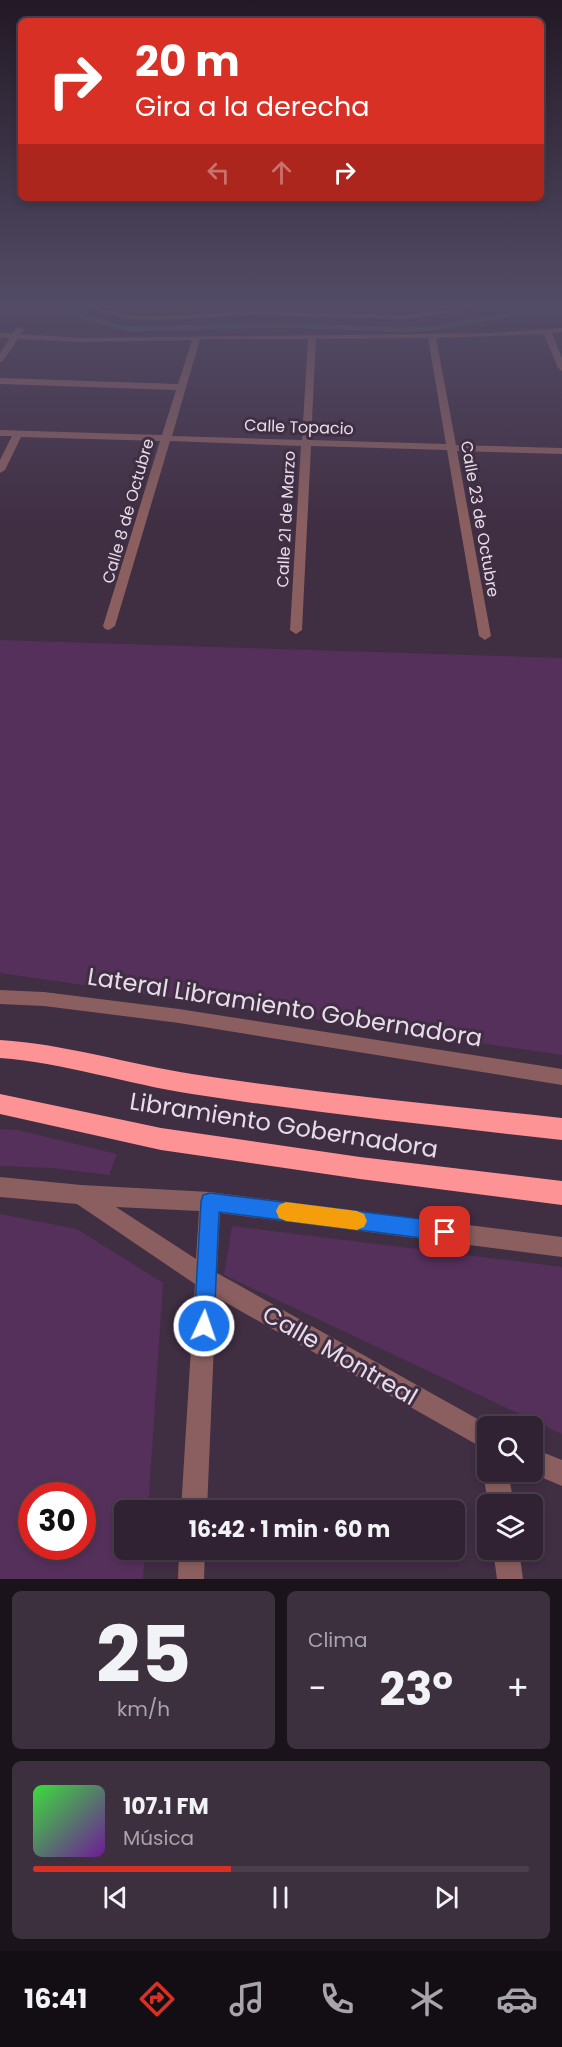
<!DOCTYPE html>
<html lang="es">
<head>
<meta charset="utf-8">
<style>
  :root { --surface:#302232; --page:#3c2f3e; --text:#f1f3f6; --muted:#a8a4ac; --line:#4b3f4d; --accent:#d93025 }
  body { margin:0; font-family:Poppins,sans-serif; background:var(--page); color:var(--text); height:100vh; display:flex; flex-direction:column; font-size:22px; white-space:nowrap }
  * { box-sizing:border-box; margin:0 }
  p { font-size:20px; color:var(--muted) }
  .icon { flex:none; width:33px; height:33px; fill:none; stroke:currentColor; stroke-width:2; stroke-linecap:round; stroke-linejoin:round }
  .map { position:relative; height:1579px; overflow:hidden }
  .side { display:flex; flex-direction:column; gap:12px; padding:12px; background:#1a131c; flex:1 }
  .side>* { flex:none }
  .hud { position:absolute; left:18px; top:18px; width:526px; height:183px; border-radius:9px; box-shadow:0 3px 9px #0003,0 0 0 2px var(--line); background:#d93025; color:#fff; overflow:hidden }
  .buttons { position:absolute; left:477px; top:1416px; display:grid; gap:12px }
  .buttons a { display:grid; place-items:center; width:66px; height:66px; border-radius:9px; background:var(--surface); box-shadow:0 3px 9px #0003,0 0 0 2px var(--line); font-size:30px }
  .speed { position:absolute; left:18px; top:1482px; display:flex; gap:12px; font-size:30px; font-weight:700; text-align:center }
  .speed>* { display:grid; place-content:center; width:78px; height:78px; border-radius:50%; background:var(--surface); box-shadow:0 3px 9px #0003,0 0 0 2px var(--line); line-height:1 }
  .speed .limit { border:9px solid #d22; background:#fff; color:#111 }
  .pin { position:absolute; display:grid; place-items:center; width:51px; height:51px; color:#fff; margin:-26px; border-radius:12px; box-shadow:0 3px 9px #0006 }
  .me { position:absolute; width:66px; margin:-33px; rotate:3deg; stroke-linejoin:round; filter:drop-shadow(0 0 4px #0008) }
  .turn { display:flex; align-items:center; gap:21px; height:126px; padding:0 18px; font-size:27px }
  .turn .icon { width:78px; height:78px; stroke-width:2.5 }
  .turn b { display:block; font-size:42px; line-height:51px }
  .lanes { display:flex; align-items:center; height:57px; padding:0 18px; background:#0003; justify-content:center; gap:30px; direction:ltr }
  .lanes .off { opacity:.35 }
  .big { font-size:45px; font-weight:700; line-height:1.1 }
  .side .tile { flex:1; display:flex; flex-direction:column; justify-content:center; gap:9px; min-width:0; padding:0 21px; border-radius:9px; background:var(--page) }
  .side .dial { align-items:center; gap:0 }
  .dial b { font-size:78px; line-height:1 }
  .song { display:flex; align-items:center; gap:18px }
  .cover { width:72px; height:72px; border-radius:9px; background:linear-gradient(135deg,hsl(120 70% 55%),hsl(280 70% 35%)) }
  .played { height:6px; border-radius:3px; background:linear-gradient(90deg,var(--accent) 40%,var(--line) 40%) }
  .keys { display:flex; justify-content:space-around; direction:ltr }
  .heat { display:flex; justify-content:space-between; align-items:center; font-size:33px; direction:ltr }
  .side .tiles { flex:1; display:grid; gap:12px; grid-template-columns:1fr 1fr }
  .tile:last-child { grid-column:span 2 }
  .trip { position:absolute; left:114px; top:1500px; width:351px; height:60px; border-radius:9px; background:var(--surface); box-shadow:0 3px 9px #0003,0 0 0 2px var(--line); font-weight:700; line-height:60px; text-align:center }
  .tab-bar { display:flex; height:96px; justify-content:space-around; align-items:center; background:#130e14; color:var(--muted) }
  .tab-bar .icon { width:42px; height:42px }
  .tab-bar .current { color:var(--accent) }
  .tab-bar b { font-size:27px; color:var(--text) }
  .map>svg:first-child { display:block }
</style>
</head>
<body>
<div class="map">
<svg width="562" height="1579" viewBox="0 0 562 1579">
  <rect width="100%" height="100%" fill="#402e43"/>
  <!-- green -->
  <g fill="#55305b" fill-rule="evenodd">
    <polygon points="0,640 562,658 562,1055 0,973"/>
    <polygon points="0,1129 18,1130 117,1154 109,1175 54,1168 0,1166"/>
    <path d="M0 1214 77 1229 163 1283 148 1510H124V1550H145L143 1579H0ZM32 1496H82V1546H32Z"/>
    <polygon points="232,1226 562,1267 562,1434 224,1275"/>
  </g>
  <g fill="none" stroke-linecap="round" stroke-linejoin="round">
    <!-- stream -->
    <polyline stroke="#455868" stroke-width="4.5" points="22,305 50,308 128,329 281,325 403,330 435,328 518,313 562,313"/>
    <!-- minor -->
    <g fill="#8b5f5f" fill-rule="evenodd">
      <polygon points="72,305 85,305 129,315 159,316 248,311 405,315 486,305 507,305 405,319 248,315 159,320 129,319"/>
      <path d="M17 327 24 329 21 334 82 338 493 333 562 328V332L552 333 562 358V371L558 368 544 334 436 338 456 445 562 448V454L457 451 491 636 485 640 479 636 447 450 311 446 302 630 296 634 290 630 301 446 170 441 115 626 109 630 105 629 103 626 160 441 21 437 5 470 0 473V460L12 436H0V430L162 435 176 390 0 384V378L178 384 192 340 82 342 18 339 3 361 0 362V353L10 338 0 337V333H13ZM428 338 446 444 311 440 316 339ZM200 339H308L302 440 172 436Z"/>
      <polygon points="0,990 44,992 179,1009 562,1069 562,1085 179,1023 44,1006 0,1004"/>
      <path d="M0 1177 81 1185 210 1192 562 1237V1257L220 1213 217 1273 490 1426H488V1451L216 1297 207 1510H181L195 1284 77 1204 0 1197ZM116 1207 199 1211 196 1259Z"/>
      <polygon points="532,1448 562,1460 562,1486 529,1472 532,1472"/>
      <polygon points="487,1463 488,1472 508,1472 514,1504 488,1504 483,1472"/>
      <polygon points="179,1550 205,1550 204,1579 178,1579"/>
      <polygon points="493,1550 519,1550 523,1579 497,1579"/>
    </g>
    <!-- highway -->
    <g fill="#fd9395" fill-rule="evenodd">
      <path d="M0 1040C65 1044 128 1064 192 1074 315 1093 438 1105 562 1118V1140C438 1126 315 1113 192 1094 127 1084 65 1063 0 1058Z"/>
      <polygon points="0,1094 161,1128 360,1157 562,1181 562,1205 360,1179 161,1150 0,1114"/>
    </g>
  </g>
  <!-- sky -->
  <linearGradient id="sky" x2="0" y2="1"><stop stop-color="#231925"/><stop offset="0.58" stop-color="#534c66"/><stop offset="1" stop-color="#534c66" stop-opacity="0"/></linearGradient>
  <rect width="562" height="526" fill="url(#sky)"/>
  <!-- route -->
  <polygon fill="#1a73e8" stroke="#114b97" stroke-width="1.5" points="210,1193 445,1222 452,1225 455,1232 452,1238 445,1241 219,1212 214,1326 211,1333 204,1336 197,1333 194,1326 201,1202 203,1195"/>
  <!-- slow -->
  <polygon fill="#f59e0b" points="286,1202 357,1211 364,1214 367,1221 364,1227 357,1230 286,1221 279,1218 276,1211 279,1205"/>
  <g text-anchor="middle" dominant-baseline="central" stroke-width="6" stroke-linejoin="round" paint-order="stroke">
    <!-- far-street labels -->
    <g font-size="16" fill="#e7dce9" stroke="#402e43">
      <text transform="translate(299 427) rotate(2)">Calle Topacio</text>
      <text transform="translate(128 511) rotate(-74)">Calle 8 de Octubre</text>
      <text transform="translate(286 519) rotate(-87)">Calle 21 de Marzo</text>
      <text transform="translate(480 519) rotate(80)">Calle 23 de Octubre</text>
    </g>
    <!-- near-street labels -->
    <g font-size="24" fill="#e7dce9" stroke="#402e43">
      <text transform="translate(285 1007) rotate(9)">Lateral Libramiento Gobernadora</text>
      <text transform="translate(284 1125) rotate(9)">Libramiento Gobernadora</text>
      <text transform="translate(340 1355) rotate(30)">Calle Montreal</text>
    </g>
  </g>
</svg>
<div class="buttons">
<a><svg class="icon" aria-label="search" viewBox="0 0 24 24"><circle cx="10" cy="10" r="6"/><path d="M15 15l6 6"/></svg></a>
<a><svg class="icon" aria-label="layers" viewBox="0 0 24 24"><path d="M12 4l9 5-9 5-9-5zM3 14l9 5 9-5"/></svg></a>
</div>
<div class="speed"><div class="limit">30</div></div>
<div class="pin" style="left:445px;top:1232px;background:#d93025"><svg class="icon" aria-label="arrive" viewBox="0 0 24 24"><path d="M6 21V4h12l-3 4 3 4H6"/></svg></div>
<svg class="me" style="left:204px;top:1326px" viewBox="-20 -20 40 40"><circle r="17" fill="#1a73e8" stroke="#fff" stroke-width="3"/><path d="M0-11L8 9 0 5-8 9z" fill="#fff"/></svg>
<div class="trip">16:42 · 1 min · 60 m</div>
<div class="hud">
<div class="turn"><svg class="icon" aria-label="right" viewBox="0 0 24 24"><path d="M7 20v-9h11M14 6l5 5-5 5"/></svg><div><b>20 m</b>Gira a la derecha</div></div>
<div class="lanes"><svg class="icon off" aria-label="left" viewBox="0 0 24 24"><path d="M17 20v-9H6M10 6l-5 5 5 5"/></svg><svg class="icon off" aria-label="ahead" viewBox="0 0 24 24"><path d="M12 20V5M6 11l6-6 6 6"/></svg><svg class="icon" aria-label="right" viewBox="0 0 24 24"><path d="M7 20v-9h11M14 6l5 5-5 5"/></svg></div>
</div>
</div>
<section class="side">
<div class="tiles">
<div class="tile dial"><b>25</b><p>km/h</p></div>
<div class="tile"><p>Clima</p>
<div class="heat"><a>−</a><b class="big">23°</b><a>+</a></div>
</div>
<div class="tile">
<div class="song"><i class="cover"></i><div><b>107.1 FM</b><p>Música</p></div></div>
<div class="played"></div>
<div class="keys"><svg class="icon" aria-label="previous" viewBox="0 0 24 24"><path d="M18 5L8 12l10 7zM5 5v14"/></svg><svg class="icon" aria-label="pause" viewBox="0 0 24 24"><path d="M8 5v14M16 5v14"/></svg><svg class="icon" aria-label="next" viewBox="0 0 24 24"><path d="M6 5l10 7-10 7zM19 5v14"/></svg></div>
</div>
</div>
</section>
<nav class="tab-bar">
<b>16:41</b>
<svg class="icon current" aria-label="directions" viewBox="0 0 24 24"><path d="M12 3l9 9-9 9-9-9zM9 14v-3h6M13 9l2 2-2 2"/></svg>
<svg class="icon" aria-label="music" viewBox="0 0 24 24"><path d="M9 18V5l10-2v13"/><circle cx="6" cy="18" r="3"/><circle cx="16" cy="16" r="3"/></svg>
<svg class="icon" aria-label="phone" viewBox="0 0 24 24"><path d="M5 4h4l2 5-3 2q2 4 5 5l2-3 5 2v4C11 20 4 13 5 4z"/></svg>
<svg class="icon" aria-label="climate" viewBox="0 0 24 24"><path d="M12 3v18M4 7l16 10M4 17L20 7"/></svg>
<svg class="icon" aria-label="car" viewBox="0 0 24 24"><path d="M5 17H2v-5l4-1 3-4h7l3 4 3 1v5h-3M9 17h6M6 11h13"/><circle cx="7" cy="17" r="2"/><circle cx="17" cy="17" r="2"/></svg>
</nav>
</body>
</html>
